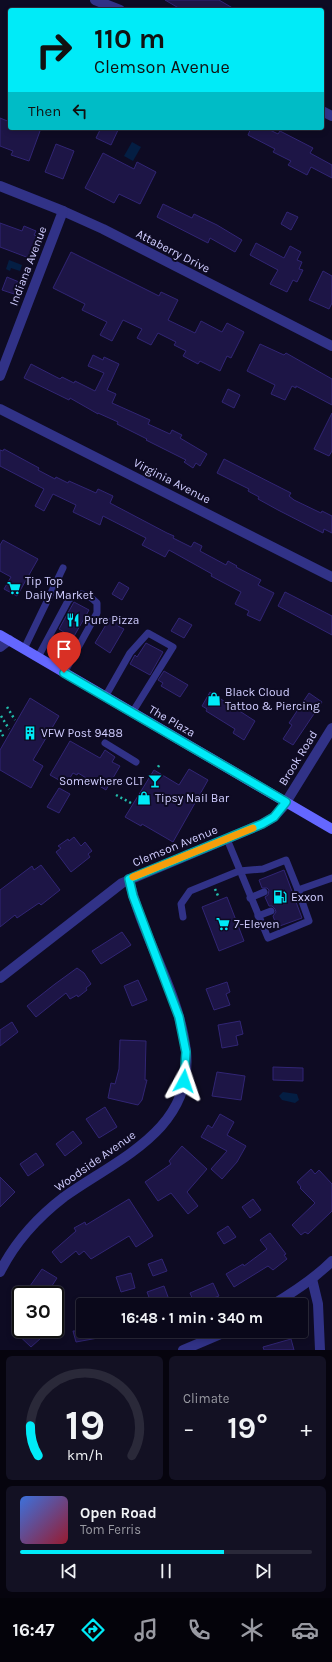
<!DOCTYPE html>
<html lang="en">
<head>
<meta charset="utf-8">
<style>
  :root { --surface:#0a081a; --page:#131123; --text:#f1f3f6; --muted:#999aa2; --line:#2a2939; --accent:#00ebf8 }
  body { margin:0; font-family:Karla,sans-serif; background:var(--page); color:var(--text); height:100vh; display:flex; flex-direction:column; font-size:15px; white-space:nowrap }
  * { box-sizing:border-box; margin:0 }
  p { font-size:13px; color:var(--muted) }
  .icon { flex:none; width:22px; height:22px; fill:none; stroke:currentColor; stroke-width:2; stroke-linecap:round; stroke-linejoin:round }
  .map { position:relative; height:1350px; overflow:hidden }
  .details { display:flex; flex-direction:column; gap:6px; padding:6px; background:#06040e; flex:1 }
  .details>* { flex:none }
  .guide { position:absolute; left:8px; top:8px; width:316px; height:122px; border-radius:4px; box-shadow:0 2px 6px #0003,0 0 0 1px var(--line); background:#00ebf8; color:#111; overflow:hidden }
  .speed { position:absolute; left:12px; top:1286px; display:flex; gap:8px; font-size:20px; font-weight:700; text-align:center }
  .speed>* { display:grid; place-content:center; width:52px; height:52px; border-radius:50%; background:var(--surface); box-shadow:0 2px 6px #0003,0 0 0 1px var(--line); line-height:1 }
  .speed .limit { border:2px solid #111; border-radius:6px; background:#fff; color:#111 }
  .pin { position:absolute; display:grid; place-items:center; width:34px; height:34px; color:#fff; margin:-41px -17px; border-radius:50% 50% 50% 0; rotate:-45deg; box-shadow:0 0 4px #0007 }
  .pin .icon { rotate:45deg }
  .me { position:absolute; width:44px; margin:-22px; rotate:5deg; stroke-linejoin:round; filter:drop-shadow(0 0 3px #0008) }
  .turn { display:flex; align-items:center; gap:14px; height:84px; padding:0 20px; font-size:18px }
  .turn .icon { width:52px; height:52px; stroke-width:2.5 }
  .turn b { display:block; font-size:28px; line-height:34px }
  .then { display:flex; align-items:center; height:38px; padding:0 20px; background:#0003; gap:8px; font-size:15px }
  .big { font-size:30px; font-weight:700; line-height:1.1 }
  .details .card { flex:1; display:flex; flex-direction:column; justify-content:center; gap:6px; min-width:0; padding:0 14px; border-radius:6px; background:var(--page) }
  .details .dial { align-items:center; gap:0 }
  .dial svg { height:104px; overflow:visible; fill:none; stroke:var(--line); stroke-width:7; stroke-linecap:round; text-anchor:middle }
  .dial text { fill:var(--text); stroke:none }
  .song { display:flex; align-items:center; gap:12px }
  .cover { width:48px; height:48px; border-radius:6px; background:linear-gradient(135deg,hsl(220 70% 55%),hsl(350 70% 35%)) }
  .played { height:4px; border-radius:2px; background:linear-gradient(90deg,var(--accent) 70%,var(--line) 70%) }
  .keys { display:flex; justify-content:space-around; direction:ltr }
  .heat { display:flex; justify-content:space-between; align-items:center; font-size:22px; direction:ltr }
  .details .tiles { flex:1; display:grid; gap:6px; grid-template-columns:1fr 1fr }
  .card:last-child { grid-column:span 2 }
  .trip { position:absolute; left:76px; top:1298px; width:232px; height:40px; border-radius:4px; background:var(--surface); box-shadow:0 2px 6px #0003,0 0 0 1px var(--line); font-weight:700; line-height:40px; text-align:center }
  .menu { display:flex; height:64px; justify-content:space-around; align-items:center; background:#04030a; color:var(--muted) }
  .menu .icon { width:28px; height:28px }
  .menu .selected { color:var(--accent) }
  .menu b { font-size:18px; color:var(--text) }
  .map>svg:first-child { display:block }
</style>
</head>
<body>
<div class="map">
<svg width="332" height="1350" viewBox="0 0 332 1350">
  <rect width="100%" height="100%" fill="#0e0b23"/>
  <!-- water -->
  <g fill="#041e43">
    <polygon points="132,142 141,147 133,161 124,156"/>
    <polygon points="9,260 22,265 20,271 11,268 10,271 6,269"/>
    <polygon points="283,1092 297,1094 299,1100 295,1103 282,1100 279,1096"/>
  </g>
  <!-- building -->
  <g fill="#1d1546" stroke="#312574">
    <polygon points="165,0 219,0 236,10 182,10"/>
    <polygon points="0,118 10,122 10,128 34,128 40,131 29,161 11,155 13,151 0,146"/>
    <polygon points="101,128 119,128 111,145 96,138"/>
    <polygon points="251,128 266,128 278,134 280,131 313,148 310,153 332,165 332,178 311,167 307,175 288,165 291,161 273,152 275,149 248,135"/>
    <polygon points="56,144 74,151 63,179 45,172"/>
    <polygon points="103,153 134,169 137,162 156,172 140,204 119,194 114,203 85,188"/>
    <polygon points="163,204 192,218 194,214 217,225 242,240 235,252 210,238 208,243 157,217"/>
    <polygon points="287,212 298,217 291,230 281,224"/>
    <polygon points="0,223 22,231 24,226 36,231 34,235 38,236 29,258 0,247"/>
    <polygon points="256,243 284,258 290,246 301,252 297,260 302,262 299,269 303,270 297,282 293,280 287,292 270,284 278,270 250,255"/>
    <polygon points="71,252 159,296 161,292 178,300 168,320 195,333 201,321 222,332 227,323 244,332 231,358 227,356 220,371 200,361 198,364 183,356 186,351 174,345 176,342 158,333 151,345 137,338 142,329 123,320 112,341 100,335 107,322 82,310 85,304 53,288"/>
    <polygon points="323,271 332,276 332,303 329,309 309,300"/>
    <polygon points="7,277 19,282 14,294 2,290"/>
    <polygon points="260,344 284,355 286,353 332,379 332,405 296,386 296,388 292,386 285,400 271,394 275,385 247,371"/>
    <polygon points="93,355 103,360 104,357 119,364 107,390 116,394 112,403 150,420 148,424 170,434 172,430 182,435 180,438 207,454 200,466 196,463 193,468 184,462 186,460 146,440 147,439 117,424 118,422 98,413 98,414 70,398 69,400 24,378 31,364 60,379 62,377 74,383 75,381 95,391 104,373 88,366"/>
    <polygon points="228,389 240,395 234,408 222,402"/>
    <polygon points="332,413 332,451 329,456 314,449"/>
    <polygon points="4,449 39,468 38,470 55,479 56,477 68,483 69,481 96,493 98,489 113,496 110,503 167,533 174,536 173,538 191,547 194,542 202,546 200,551 226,565 228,561 237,566 236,567 261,580 258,585 274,593 260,621 247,615 249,611 235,604 241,592 211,576 212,574 169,550 165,557 142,545 146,538 103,516 100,525 73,512 76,505 53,494 44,511 35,506 44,489 0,466 0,450 3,451"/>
    <polygon points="224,459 291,493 289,496 294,500 321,513 322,511 332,516 332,533 324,529 323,533 278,510 258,499 259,497 248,491 249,489 217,473"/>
    <polygon points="3,540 38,559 17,596 4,589 11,577 0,571 0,545"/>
    <polygon points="119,582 129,588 122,600 112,594"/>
    <polygon points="285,592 332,616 332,635 278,606"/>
    <polygon points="74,602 89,610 73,638 59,629"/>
    <polygon points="110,618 119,624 118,626 124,629 110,653 95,643"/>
    <polygon points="179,618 192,625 184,638 171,631"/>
    <polygon points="146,643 163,652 150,675 130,664 135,655 137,657"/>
    <polygon points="164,671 188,685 180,697 161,686 163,683 158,680"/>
    <polygon points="210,692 255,721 244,740 233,733 235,729 206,711 207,709 202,706"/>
    <polygon points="309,693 322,702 293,745 283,739 292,725 289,723"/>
    <polygon points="30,698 59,716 33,760 43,766 31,788 0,770 0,750"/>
    <polygon points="70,741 100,758 105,750 115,757 112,762 120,766 106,790 78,773 77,775 73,773 66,784 50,775"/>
    <polygon points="189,769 208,780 173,842 142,824 141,826 125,817 154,770 179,785"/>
    <polygon points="59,788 70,794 59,813 47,807"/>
    <polygon points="74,837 81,846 85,842 92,851 88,854 90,857 71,872 56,852 61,848 58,846 68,839 69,841"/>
    <polygon points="41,865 60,890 41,905 39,903 17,918 15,915 0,927 0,890 32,866 34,870"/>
    <polygon points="284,870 302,918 277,927 273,916 276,912 275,909 272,906 269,906 265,897 268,895 269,890 267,888 262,888 259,880"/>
    <polygon points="227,897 244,941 219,951 202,907"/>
    <polygon points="122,932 131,945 101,964 92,951"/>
    <polygon points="77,968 84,973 91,984 86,988 87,990 78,997 77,995 70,999 66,993 36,1017 27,1006 55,984"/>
    <polygon points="138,980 147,1000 132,1006 124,986"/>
    <polygon points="227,982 230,992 226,994 230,1005 214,1010 206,989"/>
    <polygon points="240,1021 243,1034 236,1036 238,1045 222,1048 218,1025"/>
    <polygon points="12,1022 18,1032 0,1046 0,1030"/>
    <polygon points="120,1040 146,1041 145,1080 147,1080 142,1100 138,1105 108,1098 111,1083 115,1084 119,1069"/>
    <polygon points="273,1067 303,1068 303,1081 273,1080"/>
    <polygon points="217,1072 245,1076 241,1100 212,1096"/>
    <polygon points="105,1107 117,1127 99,1138 86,1119"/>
    <polygon points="220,1114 234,1122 227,1135 246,1146 237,1162 222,1179 211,1169 227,1151 201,1137 208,1125 212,1128"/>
    <polygon points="73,1131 82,1143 65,1156 56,1144"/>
    <polygon points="182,1146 207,1169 187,1192 198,1206 188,1214 171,1193 158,1201 145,1182 171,1164 169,1161"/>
    <polygon points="36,1153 44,1165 28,1176 20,1164"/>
    <polygon points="311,1169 315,1174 319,1170 332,1184 332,1211 308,1234 305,1232 301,1235 292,1225 315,1203 300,1188 301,1187 297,1182"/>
    <polygon points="0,1177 15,1192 0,1207"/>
    <polygon points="129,1199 153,1236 136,1247 129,1236 91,1259 84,1251 79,1255 76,1251 61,1263 52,1252 76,1231 74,1228 85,1222 86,1225"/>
    <polygon points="253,1199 261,1210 250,1218 242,1207"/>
    <polygon points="228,1226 236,1237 224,1244 217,1233"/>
    <polygon points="270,1233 286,1254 284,1255 287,1259 273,1270 268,1266 234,1287 226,1274 243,1264 244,1266 267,1249 260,1240"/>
    <polygon points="162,1259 167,1271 153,1276 148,1264"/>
    <polygon points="42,1269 57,1278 46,1295 30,1286"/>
    <polygon points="131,1273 135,1288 121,1292 116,1277"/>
    <polygon points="213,1283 219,1296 195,1305 190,1293"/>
    <polygon points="164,1286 171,1305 152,1305 147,1292"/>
    <polygon points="12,1329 32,1329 41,1338 31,1347"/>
    <polygon points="73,1331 108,1331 109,1336 76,1342"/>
    <polygon points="291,1339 294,1350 264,1350 263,1347"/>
  </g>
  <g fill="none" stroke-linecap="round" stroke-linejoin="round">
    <!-- path -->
    <g stroke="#22bead" stroke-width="2.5" stroke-dasharray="2 3" stroke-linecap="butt">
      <polyline points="7,707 15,720"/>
      <polyline points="1,716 9,729"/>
      <polyline points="0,730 4,738"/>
      <polyline points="158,767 160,764"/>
      <polyline points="116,795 131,803"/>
      <polyline points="215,889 219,898"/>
    </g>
    <!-- service -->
    <g stroke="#313287" stroke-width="7">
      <polyline points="24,649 63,568"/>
      <path d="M38 657 68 601C78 590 87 593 97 603V613L64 673"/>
      <polyline points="105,697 130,653 148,633 173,647 132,713"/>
      <polyline points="105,743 136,762"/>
      <polyline points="227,839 268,938 309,921 298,890"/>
      <polyline points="250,898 264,892"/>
      <polyline points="258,916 271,911"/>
      <polyline points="183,917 181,904 190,891 239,871 263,869 286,860 298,890 332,878"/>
    </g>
    <!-- minor -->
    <g stroke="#313287" stroke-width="10">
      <polyline points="95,0 120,10"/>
      <polyline points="322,111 332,116"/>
      <polyline points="0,186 63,211 103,229 332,346"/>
      <polyline points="0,376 63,211"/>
      <polyline points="0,409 332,577"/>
      <polyline points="0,647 9,640"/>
      <polyline points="0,978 122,883 262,824 274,817 283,807 332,728"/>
      <path d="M0 1272C15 1242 38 1217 64 1197 117 1159 194 1130 186 1051 179 990 142 938 129 879"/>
      <polyline points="312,1279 318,1304 320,1350"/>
      <path d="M272 1305C294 1292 314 1279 332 1261"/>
      <polyline points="183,1350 228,1331"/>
    </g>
    <!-- secondary -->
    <polyline stroke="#6467ff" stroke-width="10" points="0,635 332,829"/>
  </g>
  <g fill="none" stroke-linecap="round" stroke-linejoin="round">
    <!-- route casing -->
    <g stroke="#0099a1" stroke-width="10">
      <polyline id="route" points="64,673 286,802 274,817 262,824 129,879 133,896 179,1017 186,1052 184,1081"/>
    </g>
    <!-- route -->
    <use href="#route" stroke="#00ebf8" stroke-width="7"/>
    <!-- slow -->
    <polyline stroke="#f59e0b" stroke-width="7" points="133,877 253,828"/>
  </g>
  <!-- icons -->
  <defs>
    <g id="supermarket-bare" transform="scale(1.08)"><path d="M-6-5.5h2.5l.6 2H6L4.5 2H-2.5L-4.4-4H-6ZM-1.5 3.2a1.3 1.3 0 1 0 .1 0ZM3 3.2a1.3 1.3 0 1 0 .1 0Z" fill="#00ebf8" stroke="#0e0b23" stroke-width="2.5" paint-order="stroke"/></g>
    <g id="restaurant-bare" transform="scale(1.08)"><path d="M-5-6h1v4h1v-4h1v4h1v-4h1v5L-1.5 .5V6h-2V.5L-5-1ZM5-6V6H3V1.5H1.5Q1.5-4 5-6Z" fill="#00ebf8" stroke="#0e0b23" stroke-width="2.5" paint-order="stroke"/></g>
    <g id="shop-bare" transform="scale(1.08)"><path d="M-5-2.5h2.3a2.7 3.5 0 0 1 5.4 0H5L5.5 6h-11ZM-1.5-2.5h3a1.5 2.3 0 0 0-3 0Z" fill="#00ebf8" stroke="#0e0b23" stroke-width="2.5" paint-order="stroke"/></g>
    <g id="building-bare" transform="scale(1.08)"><path d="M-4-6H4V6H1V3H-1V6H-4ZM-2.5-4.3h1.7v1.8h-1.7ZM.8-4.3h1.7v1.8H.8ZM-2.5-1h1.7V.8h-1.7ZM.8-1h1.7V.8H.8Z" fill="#00ebf8" stroke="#0e0b23" stroke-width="2.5" paint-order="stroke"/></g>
    <g id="bar-bare" transform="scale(1.08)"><path d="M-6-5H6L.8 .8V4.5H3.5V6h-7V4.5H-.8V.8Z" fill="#00ebf8" stroke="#0e0b23" stroke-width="2.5" paint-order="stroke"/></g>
    <g id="fuel-bare" transform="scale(1.08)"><path d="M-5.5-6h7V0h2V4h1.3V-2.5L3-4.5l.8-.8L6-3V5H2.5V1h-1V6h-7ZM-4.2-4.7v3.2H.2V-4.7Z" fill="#00ebf8" stroke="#0e0b23" stroke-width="2.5" paint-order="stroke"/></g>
  </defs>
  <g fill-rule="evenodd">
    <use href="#supermarket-bare" x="14" y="588"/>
    <use href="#restaurant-bare" x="73" y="620"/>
    <use href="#shop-bare" x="214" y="699"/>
    <use href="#building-bare" x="30" y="733"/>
    <use href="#bar-bare" x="155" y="781"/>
    <use href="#shop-bare" x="144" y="798"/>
    <use href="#fuel-bare" x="280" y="897"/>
    <use href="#supermarket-bare" x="223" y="924"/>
  </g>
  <g text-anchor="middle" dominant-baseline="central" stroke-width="4" stroke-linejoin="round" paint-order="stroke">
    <!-- street labels -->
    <g font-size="12" fill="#d0cdff" stroke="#0e0b23">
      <text transform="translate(173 251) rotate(27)">Attaberry Drive</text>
      <text transform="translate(28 266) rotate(-69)">Indiana Avenue</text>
      <text transform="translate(172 481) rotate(27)">Virginia Avenue</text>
      <text transform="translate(172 721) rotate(30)">The Plaza</text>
      <text transform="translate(298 758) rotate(-58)">Brook Road</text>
      <text transform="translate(175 846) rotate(-22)">Clemson Avenue</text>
      <text transform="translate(95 1161) rotate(-35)">Woodside Avenue</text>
    </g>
    <!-- poi labels -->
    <g font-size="12" fill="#d0cdff" stroke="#0e0b23" text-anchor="start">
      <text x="25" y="581">Tip Top<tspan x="25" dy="14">Daily Market</tspan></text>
      <text x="84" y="620">Pure Pizza</text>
      <text x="225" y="692">Black Cloud<tspan x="225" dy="14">Tattoo &amp; Piercing</tspan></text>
      <text x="41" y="733">VFW Post 9488</text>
      <text x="144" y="781" text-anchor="end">Somewhere CLT</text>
      <text x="155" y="798">Tipsy Nail Bar</text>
      <text x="291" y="897">Exxon</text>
      <text x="234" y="924">7-Eleven</text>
    </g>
  </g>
</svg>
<div class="speed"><div class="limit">30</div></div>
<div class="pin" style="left:64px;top:673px;background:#d93025"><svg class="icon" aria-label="arrive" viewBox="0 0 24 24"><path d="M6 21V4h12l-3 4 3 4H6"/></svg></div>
<svg class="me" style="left:184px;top:1081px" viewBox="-20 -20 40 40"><path d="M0-17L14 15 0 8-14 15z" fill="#00ebf8" stroke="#fff" stroke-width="4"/></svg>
<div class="trip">16:48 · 1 min · 340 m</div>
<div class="guide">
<div class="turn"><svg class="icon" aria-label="right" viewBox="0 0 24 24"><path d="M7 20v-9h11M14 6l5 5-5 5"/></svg><div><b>110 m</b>Clemson Avenue</div></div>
<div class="then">Then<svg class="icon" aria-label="left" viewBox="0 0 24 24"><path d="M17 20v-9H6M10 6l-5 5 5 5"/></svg></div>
</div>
</div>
<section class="details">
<div class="tiles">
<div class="card dial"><svg viewBox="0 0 100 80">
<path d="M14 69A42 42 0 1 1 86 69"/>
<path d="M14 69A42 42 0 0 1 8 46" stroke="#00ebf8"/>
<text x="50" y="56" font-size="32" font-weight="700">19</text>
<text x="50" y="72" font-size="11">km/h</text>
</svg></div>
<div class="card"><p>Climate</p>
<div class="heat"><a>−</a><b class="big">19°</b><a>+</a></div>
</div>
<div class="card">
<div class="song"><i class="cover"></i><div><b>Open Road</b><p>Tom Ferris</p></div></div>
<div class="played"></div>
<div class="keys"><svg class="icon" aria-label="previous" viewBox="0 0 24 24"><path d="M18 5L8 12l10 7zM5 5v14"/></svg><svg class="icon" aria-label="pause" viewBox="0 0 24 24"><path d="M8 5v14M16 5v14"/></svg><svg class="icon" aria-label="next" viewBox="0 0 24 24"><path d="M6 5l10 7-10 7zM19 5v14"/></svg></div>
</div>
</div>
</section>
<nav class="menu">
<b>16:47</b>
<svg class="icon selected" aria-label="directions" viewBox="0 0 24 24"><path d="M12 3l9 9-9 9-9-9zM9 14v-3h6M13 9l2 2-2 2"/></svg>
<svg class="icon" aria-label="music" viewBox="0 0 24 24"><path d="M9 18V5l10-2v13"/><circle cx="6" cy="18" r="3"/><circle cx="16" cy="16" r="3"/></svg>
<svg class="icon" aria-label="phone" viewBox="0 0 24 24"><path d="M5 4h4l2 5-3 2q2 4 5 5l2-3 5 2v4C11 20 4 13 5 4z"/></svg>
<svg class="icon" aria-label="climate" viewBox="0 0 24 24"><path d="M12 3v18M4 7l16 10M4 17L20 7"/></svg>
<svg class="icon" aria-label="car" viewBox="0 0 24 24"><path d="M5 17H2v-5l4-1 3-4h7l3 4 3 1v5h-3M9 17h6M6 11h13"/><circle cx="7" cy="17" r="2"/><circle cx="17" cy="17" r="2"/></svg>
</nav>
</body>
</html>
